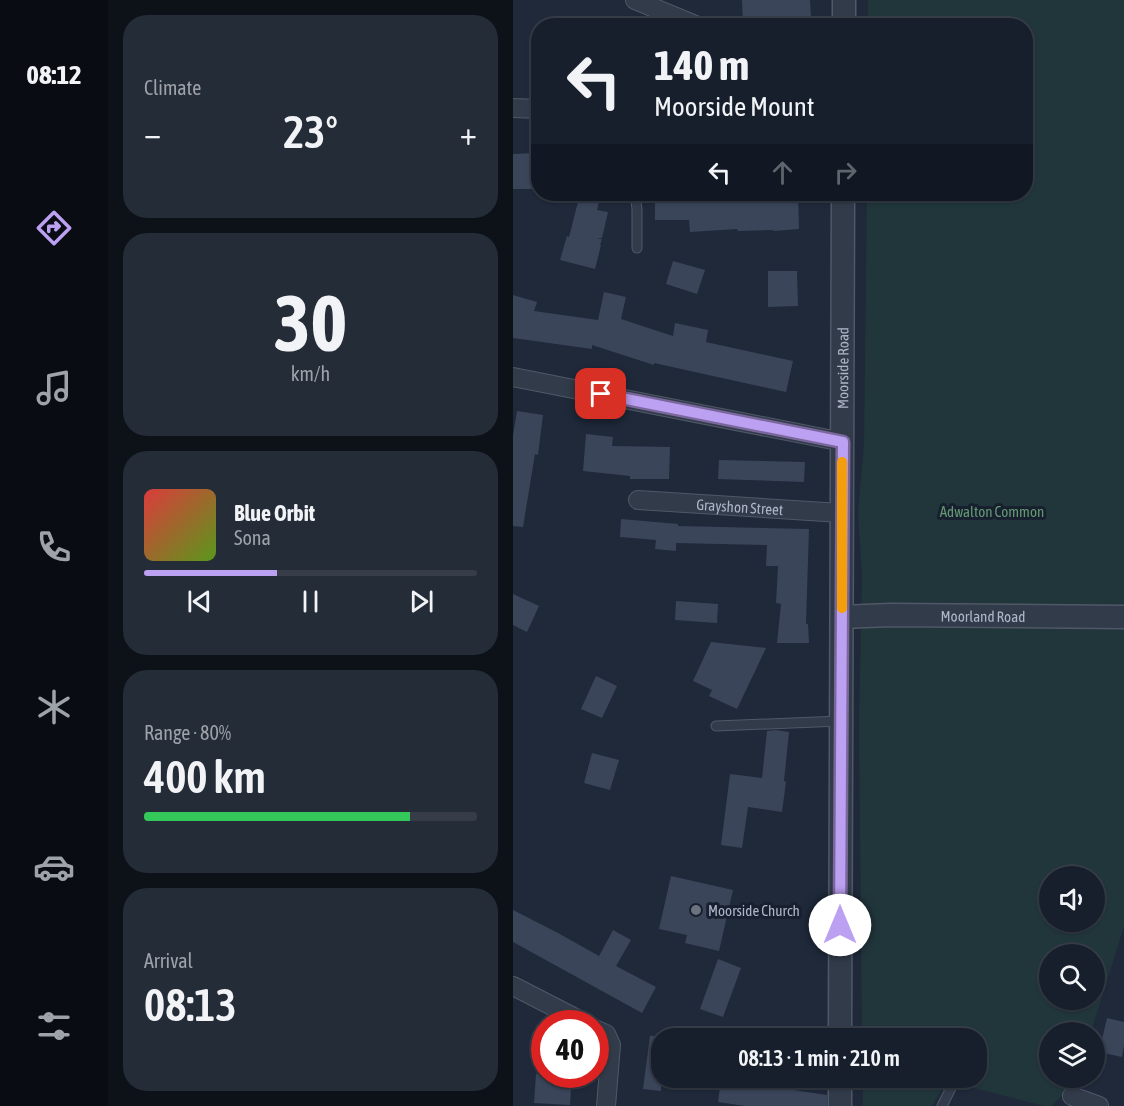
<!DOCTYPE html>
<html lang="en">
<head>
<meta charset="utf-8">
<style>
  :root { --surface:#171f2c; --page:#242c38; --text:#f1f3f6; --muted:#9ea2a9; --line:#363d48; --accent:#bca0f2 }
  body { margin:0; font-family:"Asap Condensed",sans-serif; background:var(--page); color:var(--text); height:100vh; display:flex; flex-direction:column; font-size:22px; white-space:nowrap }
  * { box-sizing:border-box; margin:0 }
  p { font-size:20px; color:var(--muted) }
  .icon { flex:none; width:33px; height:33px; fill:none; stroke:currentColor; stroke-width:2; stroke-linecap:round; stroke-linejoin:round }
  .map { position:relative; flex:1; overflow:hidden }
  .details { display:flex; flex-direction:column; gap:15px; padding:15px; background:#0d1118; width:405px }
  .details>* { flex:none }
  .top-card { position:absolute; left:18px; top:18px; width:502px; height:183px; border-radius:24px; box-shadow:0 2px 4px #0004,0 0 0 2px var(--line); background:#171f2c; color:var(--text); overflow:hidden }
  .buttons { position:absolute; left:526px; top:866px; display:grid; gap:12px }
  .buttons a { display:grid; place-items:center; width:66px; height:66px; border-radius:50%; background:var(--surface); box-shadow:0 2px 4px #0004,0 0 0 2px var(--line); font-size:30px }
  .speed { position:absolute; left:18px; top:1010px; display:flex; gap:12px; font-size:30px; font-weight:700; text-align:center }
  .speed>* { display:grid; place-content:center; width:78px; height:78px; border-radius:50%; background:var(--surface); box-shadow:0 2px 4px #0004,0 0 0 2px var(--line); line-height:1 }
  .speed .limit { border:9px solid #d22; background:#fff; color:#111 }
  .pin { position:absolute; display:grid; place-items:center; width:51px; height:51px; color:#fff; margin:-26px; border-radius:12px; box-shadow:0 3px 9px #0006 }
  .me { position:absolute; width:66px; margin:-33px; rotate:0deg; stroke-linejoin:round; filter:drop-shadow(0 0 4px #0008) }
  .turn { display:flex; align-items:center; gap:21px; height:126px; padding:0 24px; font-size:27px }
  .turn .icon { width:78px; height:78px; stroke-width:2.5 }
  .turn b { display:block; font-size:42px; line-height:51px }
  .lanes { display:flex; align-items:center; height:57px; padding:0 24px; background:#0003; justify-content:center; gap:30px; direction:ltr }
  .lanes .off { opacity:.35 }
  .big { font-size:45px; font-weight:600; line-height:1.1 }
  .details .widget { flex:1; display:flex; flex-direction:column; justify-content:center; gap:9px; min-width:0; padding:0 21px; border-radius:24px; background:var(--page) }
  .details .dial { align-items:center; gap:0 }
  .dial b { font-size:78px; line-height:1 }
  .song { display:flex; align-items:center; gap:18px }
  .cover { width:72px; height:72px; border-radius:9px; background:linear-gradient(135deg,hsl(0 70% 55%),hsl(90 70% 35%)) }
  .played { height:6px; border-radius:3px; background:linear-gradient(90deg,var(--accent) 40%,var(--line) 40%) }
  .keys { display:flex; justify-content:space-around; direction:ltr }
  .heat { display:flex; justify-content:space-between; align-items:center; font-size:33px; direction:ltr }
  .charge { height:9px; border-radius:4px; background:linear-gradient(90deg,#34c759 80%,var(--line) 0) }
  .trip { position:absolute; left:138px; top:1028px; width:336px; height:60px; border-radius:24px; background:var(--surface); box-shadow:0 2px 4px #0004,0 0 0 2px var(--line); font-weight:600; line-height:60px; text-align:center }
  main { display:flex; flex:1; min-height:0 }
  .dock { display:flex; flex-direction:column; width:108px; justify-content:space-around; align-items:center; background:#090c12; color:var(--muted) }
  .dock .icon { width:42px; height:42px }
  .dock .on { color:var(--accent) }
  .dock b { font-size:27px; color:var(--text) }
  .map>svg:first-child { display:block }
</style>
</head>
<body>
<main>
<nav class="dock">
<b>08:12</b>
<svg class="icon on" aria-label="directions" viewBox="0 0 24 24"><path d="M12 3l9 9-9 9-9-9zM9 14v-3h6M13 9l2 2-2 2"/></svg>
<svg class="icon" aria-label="music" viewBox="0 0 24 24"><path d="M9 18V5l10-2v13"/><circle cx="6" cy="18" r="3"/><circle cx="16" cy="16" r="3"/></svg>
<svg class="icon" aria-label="phone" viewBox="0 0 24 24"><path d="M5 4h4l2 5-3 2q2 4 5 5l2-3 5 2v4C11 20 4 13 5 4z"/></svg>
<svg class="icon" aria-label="climate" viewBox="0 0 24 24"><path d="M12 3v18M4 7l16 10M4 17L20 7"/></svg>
<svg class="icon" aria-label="car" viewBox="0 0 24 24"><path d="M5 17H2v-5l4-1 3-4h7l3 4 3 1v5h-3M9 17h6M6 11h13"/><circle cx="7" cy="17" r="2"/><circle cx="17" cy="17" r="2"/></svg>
<svg class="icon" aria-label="filters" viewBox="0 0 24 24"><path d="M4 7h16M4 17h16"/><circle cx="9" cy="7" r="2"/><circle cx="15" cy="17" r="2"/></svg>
</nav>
<section class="details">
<div class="widget"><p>Climate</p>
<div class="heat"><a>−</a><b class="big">23°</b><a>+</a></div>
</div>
<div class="widget dial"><b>30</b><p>km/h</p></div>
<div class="widget">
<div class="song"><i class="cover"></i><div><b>Blue Orbit</b><p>Sona</p></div></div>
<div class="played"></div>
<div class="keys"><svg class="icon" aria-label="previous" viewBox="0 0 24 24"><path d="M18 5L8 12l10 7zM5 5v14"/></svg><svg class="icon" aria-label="pause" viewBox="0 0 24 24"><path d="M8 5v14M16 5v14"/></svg><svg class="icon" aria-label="next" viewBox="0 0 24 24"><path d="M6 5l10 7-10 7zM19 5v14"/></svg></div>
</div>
<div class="widget"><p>Range · 80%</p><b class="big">400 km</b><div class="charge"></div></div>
<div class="widget"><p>Arrival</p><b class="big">08:13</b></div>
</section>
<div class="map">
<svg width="611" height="1106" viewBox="0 0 611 1106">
  <rect width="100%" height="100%" fill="#1f293a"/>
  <!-- green -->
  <path fill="#21363b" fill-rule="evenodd" d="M355 0H611V926L578 1032H537V1077H564L562 1082 539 1106H531L434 1081 419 1106H350V1077H464V1038H349L346 725 349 576 345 511 351 445 354 194H513V26L355 25ZM537 876H582V921H537ZM537 954H582V999H537Z"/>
  <!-- building -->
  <g fill="#3a455a">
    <polygon points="229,0 297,0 298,17 254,19 254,26 230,26"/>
    <polygon points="23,153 24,189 0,189 0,154"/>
    <polygon points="67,194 88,194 84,210 95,212 89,238 83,238 89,239 87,245 88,245 82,269 47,260 54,236 56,237"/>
    <polygon points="142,194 169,194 169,197 213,195 213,198 285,195 286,229 260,231 260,230 225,231 224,229 177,232 176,220 142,220"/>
    <polygon points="160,261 192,270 184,294 153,284"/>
    <polygon points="255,271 284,271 285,306 255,307"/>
    <polygon points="91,292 113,297 108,319 160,336 162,323 195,330 193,342 280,361 273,392 141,363 141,365 79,345 79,349 0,338 0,295 24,302 21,311 85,320"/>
    <polygon points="4,411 30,415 25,455 22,454 10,527 0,526 0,436"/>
    <polygon points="73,434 100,437 99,446 157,447 156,479 117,479 117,476 70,471"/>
    <polygon points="206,460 292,462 291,482 205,479"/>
    <polygon points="108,519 165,524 165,526 296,529 293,624 295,624 296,643 264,643 268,604 263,603 265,566 253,566 254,545 163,543 163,551 142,549 143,540 107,537"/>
    <polygon points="0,594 26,606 14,632 0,625"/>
    <polygon points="163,601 205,604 204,623 162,620"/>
    <polygon points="198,642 253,648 224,709 196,696 199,690 180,681"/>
    <polygon points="83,676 104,686 89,718 68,709"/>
    <polygon points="263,730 276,732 271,781 273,782 269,812 235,807 229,848 208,845 217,774 249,778 254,731"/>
    <polygon points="79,753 106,760 97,790 71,783"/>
    <polygon points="158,876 220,890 206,951 172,943 174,935 146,929"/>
    <polygon points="0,910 45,933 86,956 100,930 118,940 103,966 143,987 129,1013 0,942"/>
    <polygon points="205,959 228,968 210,1017 187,1009"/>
    <polygon points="594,1018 611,1022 611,1045 609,1057 586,1052"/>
    <polygon points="137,1036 148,1036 148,1091 130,1089"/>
    <polygon points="23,1074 59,1074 57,1105 21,1103"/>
    <polygon points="208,1079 314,1095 314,1106 232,1106 205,1102"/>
  </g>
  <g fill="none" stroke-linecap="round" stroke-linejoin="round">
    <!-- service casing -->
    <g stroke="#505868" stroke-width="11">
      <g id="service">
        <polyline points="122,194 124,209 124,248"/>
        <polyline points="203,726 328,721"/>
        <polyline points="429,1106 439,1086"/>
      </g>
    </g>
    <!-- minor casing -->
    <g stroke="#505868" stroke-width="20">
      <g id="minor">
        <polyline points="122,0 185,26"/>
        <polyline points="0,108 26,109"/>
        <polyline points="0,377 330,442"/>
        <path id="s1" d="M125 500 328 513"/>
        <polyline points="0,986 72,1023"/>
        <polyline points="82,1029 93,1034 98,1045 93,1106"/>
        <polyline points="559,1096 586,1106"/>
      </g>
    </g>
    <!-- tertiary casing -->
    <g stroke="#505868" stroke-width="25">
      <g id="tertiary">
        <polyline points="331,26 331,0"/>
        <path id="s2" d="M329 617 377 615 611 617"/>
        <path id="s3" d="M327 1038 330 194"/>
        <polyline points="327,1106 327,1077"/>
      </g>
    </g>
    <!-- service -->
    <use href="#service" stroke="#323b4a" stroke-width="9"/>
    <!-- minor -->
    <use href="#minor" stroke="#323b4a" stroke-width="18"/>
    <!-- tertiary -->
    <use href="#tertiary" stroke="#323b4a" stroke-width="22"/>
  </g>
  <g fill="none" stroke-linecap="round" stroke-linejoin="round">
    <!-- route casing -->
    <g stroke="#7a689d" stroke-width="15">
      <polyline id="route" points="88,394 330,442 327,925"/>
    </g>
    <!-- route -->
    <use href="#route" stroke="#bca0f2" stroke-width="10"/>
    <!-- slow -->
    <polyline stroke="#f59e0b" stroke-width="10" points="329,608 329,462"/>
  </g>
  <!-- markers -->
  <circle fill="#6b7280" stroke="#18202f" stroke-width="2" cx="183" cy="910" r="6"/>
  <g text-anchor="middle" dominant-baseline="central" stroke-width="6" stroke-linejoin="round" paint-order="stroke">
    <!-- street labels -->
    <g font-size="15" fill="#adb5c7" stroke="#18202f">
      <text stroke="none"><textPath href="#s3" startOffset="670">Moorside Road</textPath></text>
      <text stroke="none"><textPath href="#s1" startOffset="102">Grayshon Street</textPath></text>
      <text stroke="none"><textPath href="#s2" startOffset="141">Moorland Road</textPath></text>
    </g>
    <!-- park labels -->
    <g font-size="15" fill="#629972" stroke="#18202f">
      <text x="479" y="511">Adwalton Common</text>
    </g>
    <!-- poi labels -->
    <g font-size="15" fill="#adb5c7" stroke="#18202f" text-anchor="start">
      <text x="195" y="910">Moorside Church</text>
    </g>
  </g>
</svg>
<div class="buttons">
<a><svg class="icon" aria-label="sound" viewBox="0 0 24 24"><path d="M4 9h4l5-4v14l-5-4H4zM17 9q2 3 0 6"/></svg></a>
<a><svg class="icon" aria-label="search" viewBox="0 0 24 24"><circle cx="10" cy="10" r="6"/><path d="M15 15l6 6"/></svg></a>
<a><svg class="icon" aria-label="layers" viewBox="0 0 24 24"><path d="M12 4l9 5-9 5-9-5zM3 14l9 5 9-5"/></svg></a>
</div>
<div class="speed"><div class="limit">40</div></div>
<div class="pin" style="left:88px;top:394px;background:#d93025"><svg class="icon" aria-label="arrive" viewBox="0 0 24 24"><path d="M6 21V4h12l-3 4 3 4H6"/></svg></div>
<svg class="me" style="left:327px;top:925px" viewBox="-20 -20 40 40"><circle r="19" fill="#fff"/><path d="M0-13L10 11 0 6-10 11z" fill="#bca0f2"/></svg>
<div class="trip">08:13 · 1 min · 210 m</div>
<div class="top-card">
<div class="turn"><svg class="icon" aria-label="left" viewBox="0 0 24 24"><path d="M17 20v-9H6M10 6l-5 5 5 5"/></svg><div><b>140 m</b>Moorside Mount</div></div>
<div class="lanes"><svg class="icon" aria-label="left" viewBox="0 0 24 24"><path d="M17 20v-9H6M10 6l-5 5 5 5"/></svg><svg class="icon off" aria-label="ahead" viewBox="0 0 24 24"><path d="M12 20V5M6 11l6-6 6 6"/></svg><svg class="icon off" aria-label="right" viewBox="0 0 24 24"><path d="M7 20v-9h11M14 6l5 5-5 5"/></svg></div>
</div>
</div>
</main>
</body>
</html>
